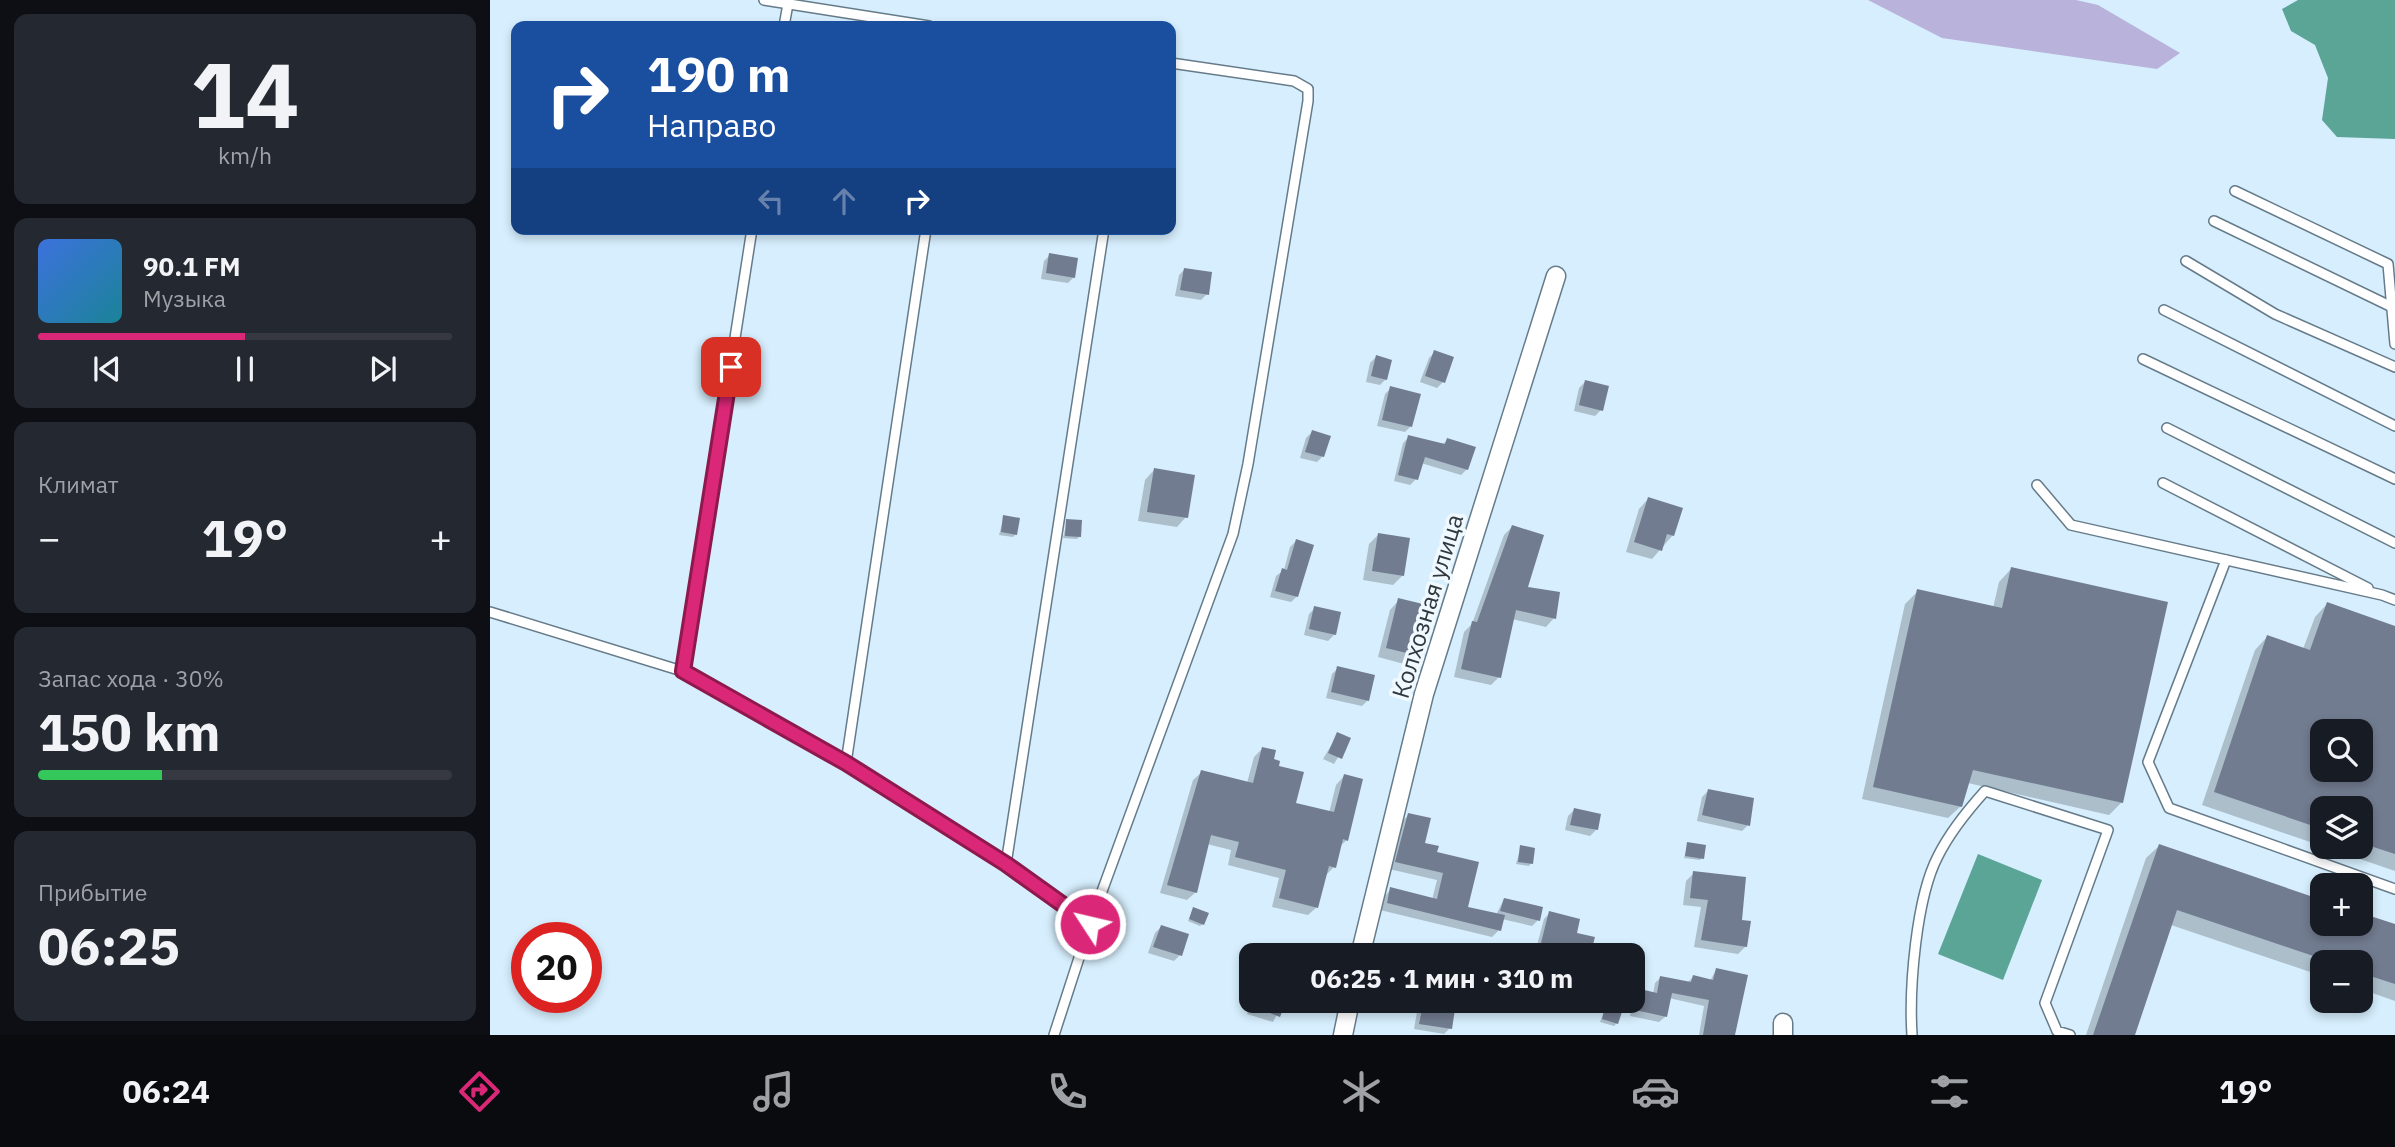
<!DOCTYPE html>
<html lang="ru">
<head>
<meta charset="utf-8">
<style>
  :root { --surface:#171b24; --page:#242831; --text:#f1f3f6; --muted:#9ea1a6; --line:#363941; --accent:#db2777 }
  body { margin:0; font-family:"IBM Plex Sans",sans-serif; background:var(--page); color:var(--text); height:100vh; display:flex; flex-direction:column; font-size:26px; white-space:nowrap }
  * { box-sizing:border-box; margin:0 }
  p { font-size:23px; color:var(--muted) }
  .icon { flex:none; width:38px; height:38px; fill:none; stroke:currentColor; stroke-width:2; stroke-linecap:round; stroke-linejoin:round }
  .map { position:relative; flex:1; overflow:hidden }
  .details { display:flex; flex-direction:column; gap:14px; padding:14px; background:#0d0f14; width:490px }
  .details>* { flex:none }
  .top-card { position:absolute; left:21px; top:21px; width:665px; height:214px; border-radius:14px; box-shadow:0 4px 10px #0003; background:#1a4fa0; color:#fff; overflow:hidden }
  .buttons { position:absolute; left:1820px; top:719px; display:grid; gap:14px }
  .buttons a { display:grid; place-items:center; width:63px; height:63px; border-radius:14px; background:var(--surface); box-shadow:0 4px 10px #0003; font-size:35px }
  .speed { position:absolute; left:21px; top:922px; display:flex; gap:14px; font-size:35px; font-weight:700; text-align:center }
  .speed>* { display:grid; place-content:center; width:91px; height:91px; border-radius:50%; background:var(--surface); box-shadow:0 4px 10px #0003; line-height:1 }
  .speed .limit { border:10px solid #d22; background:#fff; color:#111 }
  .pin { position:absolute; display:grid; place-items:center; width:60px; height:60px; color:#fff; margin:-30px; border-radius:14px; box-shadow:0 4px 10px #0006 }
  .me { position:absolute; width:77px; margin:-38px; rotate:305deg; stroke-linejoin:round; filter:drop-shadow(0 0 5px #0008) }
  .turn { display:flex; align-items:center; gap:24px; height:147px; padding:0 21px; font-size:32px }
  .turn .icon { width:91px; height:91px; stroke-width:2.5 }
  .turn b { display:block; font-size:49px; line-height:60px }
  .lanes { display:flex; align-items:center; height:66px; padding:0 21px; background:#0003; justify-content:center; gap:35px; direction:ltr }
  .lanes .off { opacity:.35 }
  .big { font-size:52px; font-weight:700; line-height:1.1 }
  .details .tile { flex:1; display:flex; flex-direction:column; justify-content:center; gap:10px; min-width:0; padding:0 24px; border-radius:14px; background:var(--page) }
  .details .dial { align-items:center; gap:0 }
  .dial b { font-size:91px; line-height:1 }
  .song { display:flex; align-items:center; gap:21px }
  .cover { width:84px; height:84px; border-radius:10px; background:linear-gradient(135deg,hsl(220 70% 55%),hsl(190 70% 35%)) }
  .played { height:7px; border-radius:4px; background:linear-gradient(90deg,var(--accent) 50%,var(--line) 50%) }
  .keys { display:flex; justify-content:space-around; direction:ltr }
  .heat { display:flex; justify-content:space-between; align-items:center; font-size:38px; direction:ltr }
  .charge { height:10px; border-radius:5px; background:linear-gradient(90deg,#34c759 30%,var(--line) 0) }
  .trip { position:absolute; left:749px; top:943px; width:406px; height:70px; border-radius:14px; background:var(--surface); box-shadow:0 4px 10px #0003; font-weight:700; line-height:70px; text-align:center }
  .menu { display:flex; height:112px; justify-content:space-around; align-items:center; background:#090b0e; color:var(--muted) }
  .menu .icon { width:49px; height:49px }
  .menu .current { color:var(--accent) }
  .menu b { font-size:32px; color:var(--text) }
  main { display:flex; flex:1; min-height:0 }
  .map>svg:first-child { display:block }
</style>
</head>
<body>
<main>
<section class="details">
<div class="tile dial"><b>14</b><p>km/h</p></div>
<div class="tile">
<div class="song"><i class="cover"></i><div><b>90.1 FM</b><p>Музыка</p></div></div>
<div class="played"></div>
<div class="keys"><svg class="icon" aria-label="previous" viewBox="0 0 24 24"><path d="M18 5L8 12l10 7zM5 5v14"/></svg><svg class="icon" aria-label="pause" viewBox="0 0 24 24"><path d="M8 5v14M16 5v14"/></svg><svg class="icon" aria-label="next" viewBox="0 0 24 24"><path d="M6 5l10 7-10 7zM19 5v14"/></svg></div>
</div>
<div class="tile"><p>Климат</p>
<div class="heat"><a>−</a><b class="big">19°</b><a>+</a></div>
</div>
<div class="tile"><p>Запас хода · 30%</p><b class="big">150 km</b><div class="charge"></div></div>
<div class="tile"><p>Прибытие</p><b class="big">06:25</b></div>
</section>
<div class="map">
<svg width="1905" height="1035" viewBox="0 0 1905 1035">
  <rect width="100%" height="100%" fill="#d6eefd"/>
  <!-- green -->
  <polygon fill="#b9b2db" points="1378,0 1586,0 1608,5 1690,53 1667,69 1452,38"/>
  <!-- water -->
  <g fill="#5ba597">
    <polygon points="1808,0 1905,0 1905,139 1847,137 1832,120 1838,78 1825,45 1801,31 1792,9"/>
    <polygon points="1488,854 1552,880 1513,980 1448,954"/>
  </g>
  <!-- shadow -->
  <g fill="#0003" fill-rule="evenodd">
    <polygon points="681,136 685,136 681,154"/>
    <polygon points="560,255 584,277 578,283 551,279 554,261"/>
    <polygon points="695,269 717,294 711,300 685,296 689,275"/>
    <polygon points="945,352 953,382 947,388 930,382 939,358"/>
    <polygon points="886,357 896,379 890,385 876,382 880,363"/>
    <polygon points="1095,382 1111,410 1105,416 1084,411 1089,388"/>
    <polygon points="901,388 921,426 915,432 887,426 895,394"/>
    <polygon points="822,432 833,456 827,462 810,458 816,438"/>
    <polygon points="919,437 952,445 957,440 977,469 971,475 931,463 926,479 920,485 904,481 913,443"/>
    <polygon points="664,470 696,517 687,527 648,521 655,480"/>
    <polygon points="1158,499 1183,535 1162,559 1136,552 1149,509"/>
    <polygon points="514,517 526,534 523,537 509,535"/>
    <polygon points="577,521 590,536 587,539 573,538"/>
    <polygon points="1022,527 1036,588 1064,618 1056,627 1022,619 1009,677 1001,685 964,677 974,632 982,624 1014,535"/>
    <polygon points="888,535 913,575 903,585 873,580 879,544"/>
    <polygon points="806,541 807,596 801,602 780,597 786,576 794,570 800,547"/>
    <polygon points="1521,569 1632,802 1619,815 1478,783 1471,806 1458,818 1372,799 1415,604 1428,591 1503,608 1509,582"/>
    <polygon points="909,600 923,654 914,664 888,657 900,610"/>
    <path d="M1837 604 1905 627V871L1835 847H1871V808H1832V846L1712 805 1765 650 1777 637 1813 649 1825 617ZM1832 732H1871V770H1832Z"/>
    <polygon points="825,608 849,613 844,635 838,641 814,635 819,614"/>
    <polygon points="848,668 878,700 872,706 836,698 842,674"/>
    <polygon points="848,734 859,739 844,764 833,759"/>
    <polygon points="772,749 787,767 804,804 839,813 846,785 854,776 857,840 849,847 844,867 836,875 827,907 818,915 782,907 789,878 738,865 741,850 717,844 706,892 697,900 670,893 703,780 712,772 757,783 764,757"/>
    <polygon points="1218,791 1258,825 1252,831 1207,821 1212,797"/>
    <polygon points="1084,810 1106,830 1100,836 1075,830 1078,816"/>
    <polygon points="919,815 933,844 945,853 976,908 1006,915 1014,899 1048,920 1042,926 1012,919 1009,930 1002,937 890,910 894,897 901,889 942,900 947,880 899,869 911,822"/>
    <polygon points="1198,844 1212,858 1210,860 1194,858"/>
    <polygon points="1669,846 1832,901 1832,924 1871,924 1871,915 1905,926 1905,1001 1871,989 1871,962 1832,962 1832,976 1681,925 1643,1035 1596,1035 1656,858"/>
    <polygon points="1031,847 1041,863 1039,866 1026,864"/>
    <polygon points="1204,873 1250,921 1256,946 1248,954 1204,947 1211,907 1193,905 1196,881"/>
    <polygon points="704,909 713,924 710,926 698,921"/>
    <polygon points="1060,913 1085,934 1099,956 1045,953 1054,919"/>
    <polygon points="671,927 690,955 684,961 658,953 665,933"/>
    <polygon points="1226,970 1243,1035 1209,1035 1214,1006 1179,998 1175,1017 1169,1022 1140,1016 1144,997 1150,991 1163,994 1165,983 1171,977 1197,983 1203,977 1220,981"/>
    <polygon points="762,1001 794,1001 783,1022 757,1014"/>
    <polygon points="933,1006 960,1028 954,1034 924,1029 927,1012"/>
    <polygon points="1115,1009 1127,1023 1124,1026 1110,1022"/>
  </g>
  <!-- building -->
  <g fill="#727c90" fill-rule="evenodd">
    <polygon points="559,253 588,258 585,278 556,273"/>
    <polygon points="694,268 722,272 719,295 690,290"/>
    <polygon points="944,350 964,357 955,383 935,376"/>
    <polygon points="886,355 902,360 897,380 881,376"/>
    <polygon points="1095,380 1119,386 1113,411 1089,405"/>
    <polygon points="900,386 931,394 922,427 892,420"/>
    <polygon points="822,430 841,436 834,457 815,452"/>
    <polygon points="918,435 955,444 957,438 986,447 978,470 935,457 928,480 908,475"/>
    <polygon points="664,468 705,475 698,518 657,512"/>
    <polygon points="1158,497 1193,508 1184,536 1177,534 1172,551 1144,542"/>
    <polygon points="513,515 530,518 527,535 511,532"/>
    <polygon points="576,519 592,520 591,537 575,536"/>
    <polygon points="1022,525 1054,535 1038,587 1070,592 1066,619 1026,610 1011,678 971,669 982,621 987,622"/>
    <polygon points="888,533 920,538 914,576 882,571"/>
    <polygon points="806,539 824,545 808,597 785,591 792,568 797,570"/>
    <polygon points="1521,567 1678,602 1633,803 1483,770 1472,807 1383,787 1427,589 1512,608"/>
    <polygon points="908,598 937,605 925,655 896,648"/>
    <path d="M1837 602 1905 626V854L1871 843V808H1832V829L1724 792 1777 635 1820 650ZM1832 732H1871V770H1832Z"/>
    <polygon points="824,606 851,612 846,635 819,629"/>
    <polygon points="847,666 885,675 879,701 841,692"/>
    <polygon points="847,732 861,738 852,759 838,753"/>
    <polygon points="772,747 786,750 784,759 790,761 789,766 814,772 806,803 844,812 854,774 873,779 858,841 853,839 846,868 839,866 828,908 789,898 796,870 745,857 749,842 721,835 707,893 677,885 711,770 763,783"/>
    <polygon points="1218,789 1264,798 1260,826 1212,815"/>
    <polygon points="1084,808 1111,814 1108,830 1080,825"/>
    <polygon points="918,813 941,818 935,843 949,846 947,852 989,862 978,907 1015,915 1011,931 897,903 900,887 947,899 953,873 905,862"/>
    <polygon points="1197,842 1216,845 1214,859 1195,856"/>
    <polygon points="1669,844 1832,900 1832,924 1871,924 1871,913 1905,924 1905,984 1871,973 1871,962 1841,962 1687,910 1645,1035 1603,1035"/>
    <polygon points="1030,845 1045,848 1043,864 1028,862"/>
    <polygon points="1203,871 1256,877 1252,920 1261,921 1257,947 1211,940 1218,900 1200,898"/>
    <polygon points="1014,898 1053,907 1050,921 1010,911"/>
    <polygon points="703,907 719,913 714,925 699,919"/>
    <polygon points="1059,911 1090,919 1087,933 1105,937 1100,956 1085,956 1050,947"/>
    <polygon points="671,925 699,934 692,956 663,947"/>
    <polygon points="1226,968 1258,975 1245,1035 1213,1035 1219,1000 1182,993 1177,1017 1145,1010 1150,989 1167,993 1170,976 1201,982 1203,975 1223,980"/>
    <polygon points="750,1001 796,1001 790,1017"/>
    <polygon points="933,1004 965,1009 962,1029 929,1024"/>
    <polygon points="1115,1007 1132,1012 1128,1024 1112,1019"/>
  </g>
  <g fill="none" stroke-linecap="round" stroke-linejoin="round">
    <!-- service casing -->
    <g stroke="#667b89" stroke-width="12">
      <g id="service">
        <polyline points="274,0 439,26"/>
        <polyline points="294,26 298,4"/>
        <polyline points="1745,191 1898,264 1905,344"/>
        <polyline points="1724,221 1902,307"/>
        <polyline points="1696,261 1785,314 1905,367"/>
        <polyline points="1674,310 1905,426"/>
        <polyline points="1653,359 1905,479"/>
        <polyline points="1677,428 1905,543"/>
        <polyline points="1673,483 1878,588"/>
        <polyline points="1547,485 1581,525 1892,595 1905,600"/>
        <polyline points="1736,560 1658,762 1679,808 1905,889"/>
        <polyline points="0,612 205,675 356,763 516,864 600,924"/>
        <polyline points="193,671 262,229"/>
        <polyline points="356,763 436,229"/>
        <polyline points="516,864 614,229"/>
        <polyline points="564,1035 600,924 743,534 758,464 818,101 818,89 804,81 681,63"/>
        <path d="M1422 1035C1419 988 1426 898 1448 856 1460 832 1477 811 1495 791L1618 830 1555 1003 1567 1031 1580 1035"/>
      </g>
    </g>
    <!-- minor casing -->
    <g stroke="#667b89" stroke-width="21">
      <g id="minor">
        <polyline points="870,956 934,694 1066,276"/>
        <polyline points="853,1035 860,1001"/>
        <polyline points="1293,1035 1293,1023"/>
      </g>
    </g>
    <!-- service -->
    <use href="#service" stroke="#fff" stroke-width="9"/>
    <!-- minor -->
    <use href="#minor" stroke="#fff" stroke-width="18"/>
  </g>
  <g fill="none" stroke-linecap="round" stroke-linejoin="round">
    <!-- route casing -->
    <g stroke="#8e194d" stroke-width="18">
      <polyline id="route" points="241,367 193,671 356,763 516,864 600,924"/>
    </g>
    <!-- route -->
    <use href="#route" stroke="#db2777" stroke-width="12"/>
  </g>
  <g text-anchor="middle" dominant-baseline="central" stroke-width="7" stroke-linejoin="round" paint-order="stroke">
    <!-- street labels -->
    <g font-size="24" fill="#2f393e" stroke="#eff9ff">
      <text transform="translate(937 606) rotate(-73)">Колхозная улица</text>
    </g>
  </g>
</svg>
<div class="buttons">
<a><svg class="icon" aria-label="search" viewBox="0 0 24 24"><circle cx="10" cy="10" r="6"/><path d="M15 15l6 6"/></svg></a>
<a><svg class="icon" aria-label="layers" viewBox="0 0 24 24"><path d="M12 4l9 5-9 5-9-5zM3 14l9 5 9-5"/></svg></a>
<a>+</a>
<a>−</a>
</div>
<div class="speed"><div class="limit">20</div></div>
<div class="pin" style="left:241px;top:367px;background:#d93025"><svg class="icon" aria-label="arrive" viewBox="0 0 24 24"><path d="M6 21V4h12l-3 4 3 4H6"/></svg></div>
<svg class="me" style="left:600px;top:924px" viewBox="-20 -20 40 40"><circle r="17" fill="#db2777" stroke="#fff" stroke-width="3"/><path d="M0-11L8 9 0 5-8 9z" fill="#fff"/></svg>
<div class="trip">06:25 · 1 мин · 310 m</div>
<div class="top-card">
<div class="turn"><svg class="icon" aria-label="right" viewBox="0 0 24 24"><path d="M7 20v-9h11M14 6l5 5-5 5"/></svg><div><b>190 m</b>Направо</div></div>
<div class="lanes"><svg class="icon off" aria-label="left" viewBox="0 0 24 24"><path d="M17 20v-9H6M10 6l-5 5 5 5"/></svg><svg class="icon off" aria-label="ahead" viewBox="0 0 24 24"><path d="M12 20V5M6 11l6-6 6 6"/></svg><svg class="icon" aria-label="right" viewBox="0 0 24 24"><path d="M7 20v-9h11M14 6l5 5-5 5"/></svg></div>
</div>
</div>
</main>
<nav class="menu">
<b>06:24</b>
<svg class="icon current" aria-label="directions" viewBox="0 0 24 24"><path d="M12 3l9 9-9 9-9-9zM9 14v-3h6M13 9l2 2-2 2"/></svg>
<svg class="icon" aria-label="music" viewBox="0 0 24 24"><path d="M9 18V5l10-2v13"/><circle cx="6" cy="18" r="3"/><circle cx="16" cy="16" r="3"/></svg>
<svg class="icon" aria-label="phone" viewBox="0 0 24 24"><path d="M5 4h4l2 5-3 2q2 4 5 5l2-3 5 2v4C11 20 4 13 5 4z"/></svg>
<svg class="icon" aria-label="climate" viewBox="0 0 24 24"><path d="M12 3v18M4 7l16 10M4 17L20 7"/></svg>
<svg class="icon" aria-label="car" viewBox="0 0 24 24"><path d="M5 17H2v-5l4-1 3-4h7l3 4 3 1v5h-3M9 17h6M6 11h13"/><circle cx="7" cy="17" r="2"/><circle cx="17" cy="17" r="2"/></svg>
<svg class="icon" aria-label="filters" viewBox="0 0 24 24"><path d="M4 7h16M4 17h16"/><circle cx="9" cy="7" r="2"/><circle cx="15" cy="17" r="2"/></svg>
<b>19°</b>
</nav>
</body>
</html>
